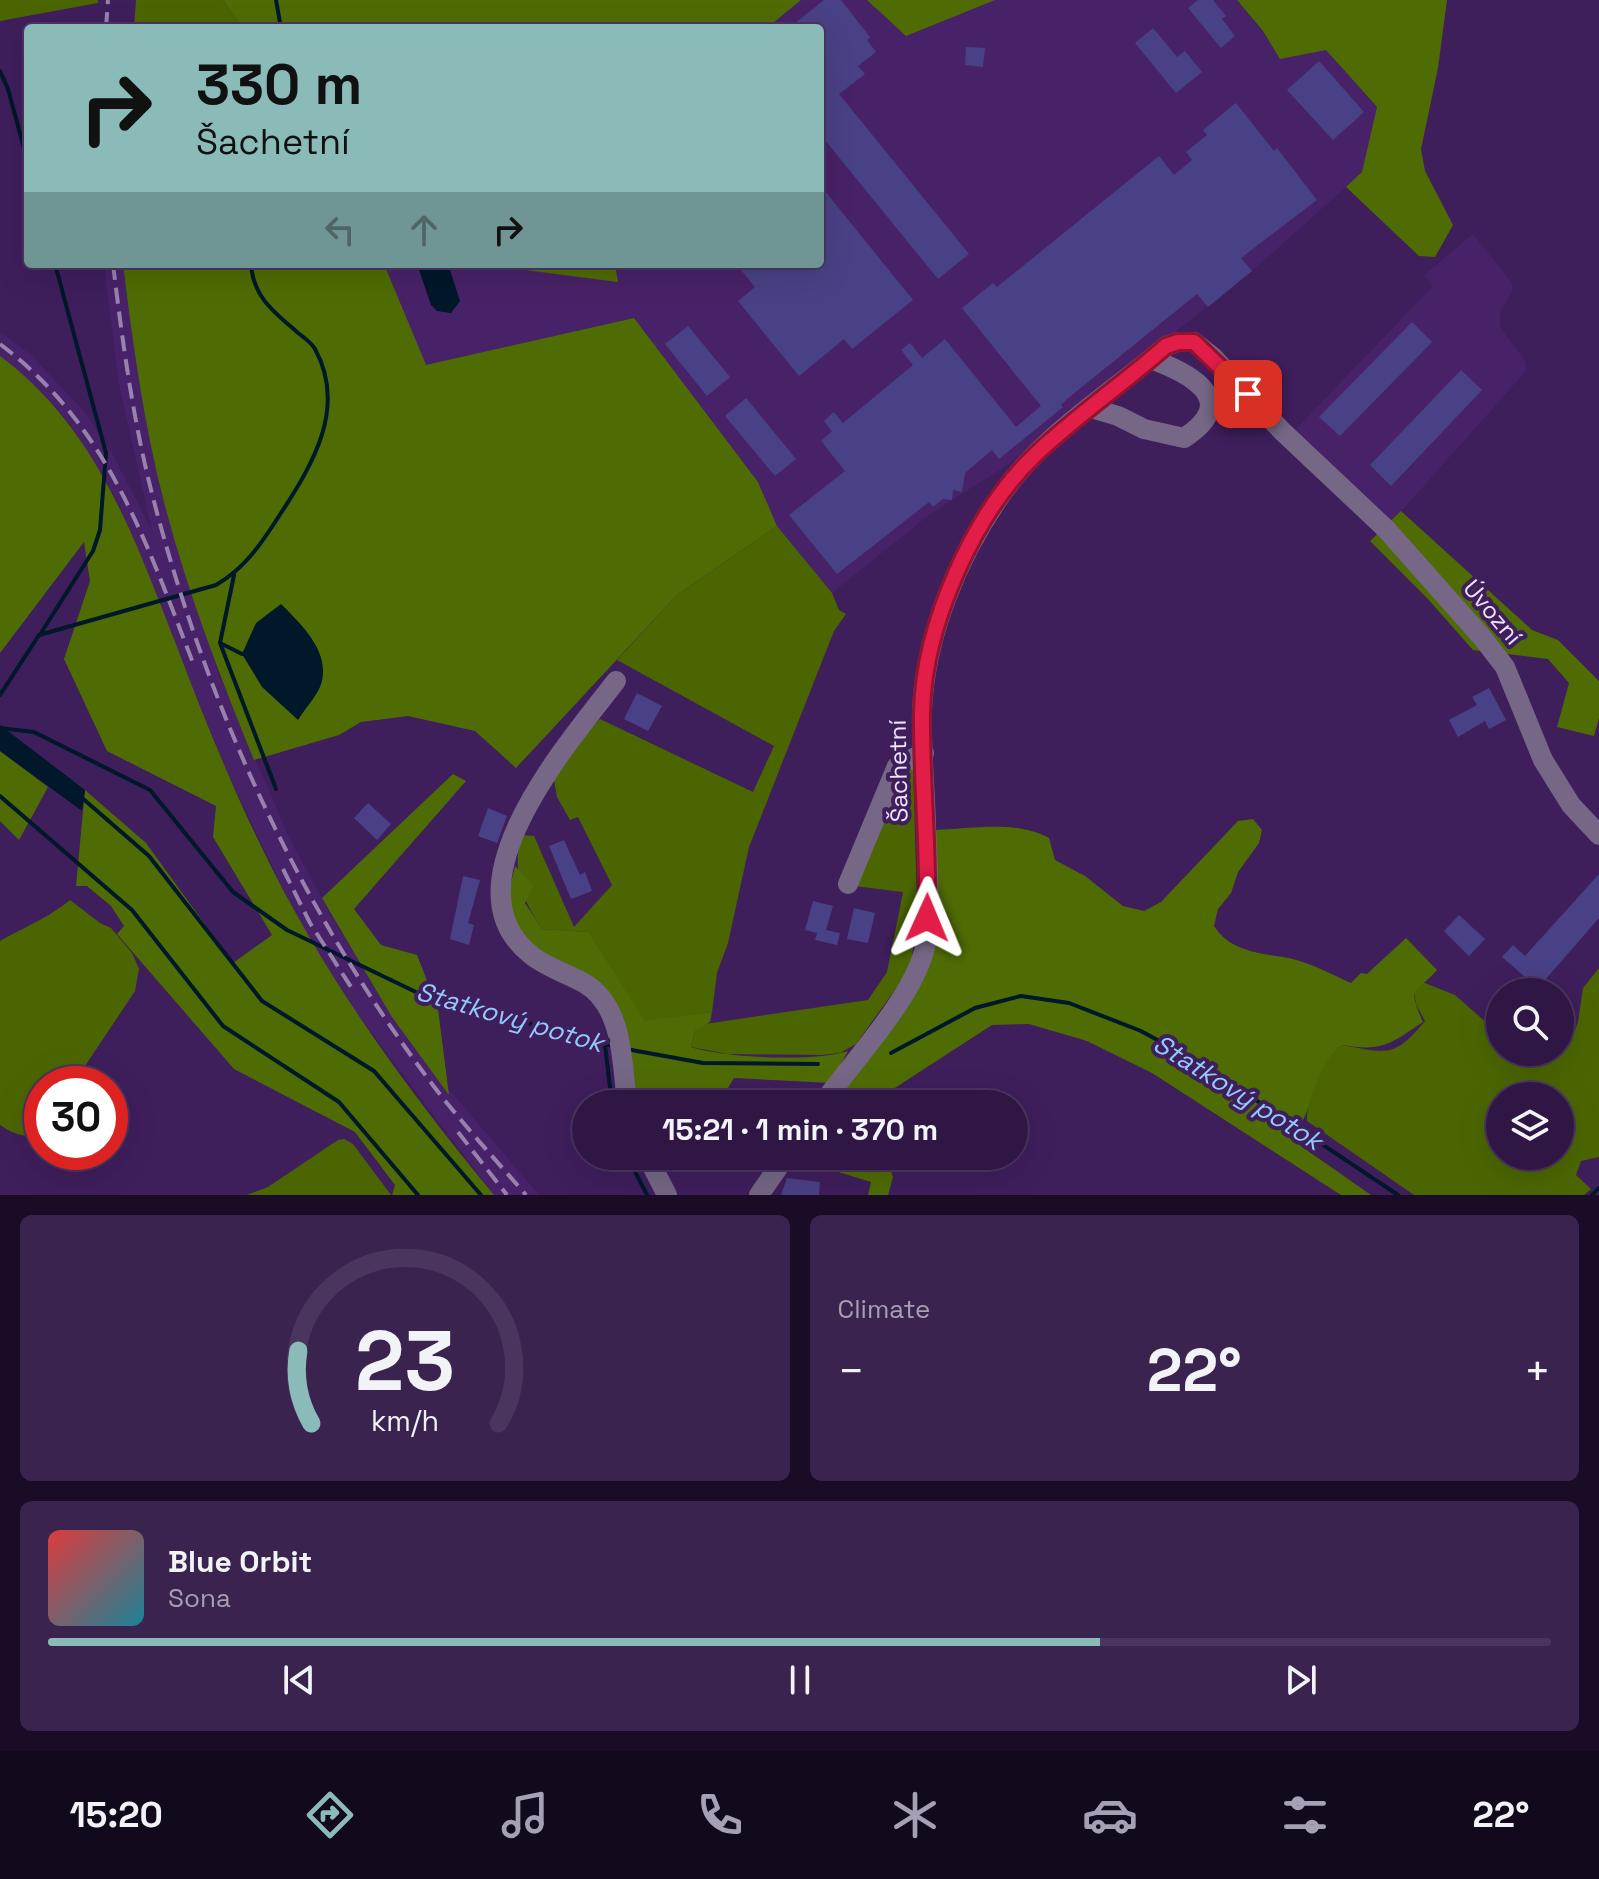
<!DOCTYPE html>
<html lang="en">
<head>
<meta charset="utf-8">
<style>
  :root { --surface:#2f1645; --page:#3b2350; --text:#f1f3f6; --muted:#a79fb3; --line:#4a355e; --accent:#8bbbb9 }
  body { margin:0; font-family:"Space Grotesk",sans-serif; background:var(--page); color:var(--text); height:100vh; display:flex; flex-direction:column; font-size:30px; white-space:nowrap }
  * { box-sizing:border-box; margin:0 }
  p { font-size:26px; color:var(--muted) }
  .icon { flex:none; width:44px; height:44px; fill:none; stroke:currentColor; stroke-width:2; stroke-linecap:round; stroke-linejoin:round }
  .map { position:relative; height:1195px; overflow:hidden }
  .sheet { display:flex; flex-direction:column; gap:20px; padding:20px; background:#1a0c26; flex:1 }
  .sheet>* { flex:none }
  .guide { position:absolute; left:24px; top:24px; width:800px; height:244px; border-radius:8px; box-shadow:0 8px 32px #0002,0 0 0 2px var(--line); background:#8bbbb9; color:#111; overflow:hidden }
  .fabs { position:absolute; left:1486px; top:978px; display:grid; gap:16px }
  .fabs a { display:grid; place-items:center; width:88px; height:88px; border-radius:50%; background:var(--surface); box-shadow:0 8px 32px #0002,0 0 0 2px var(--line); font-size:40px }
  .speed { position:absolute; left:24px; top:1066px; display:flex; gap:16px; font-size:40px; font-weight:700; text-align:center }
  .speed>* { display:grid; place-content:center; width:104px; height:104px; border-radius:50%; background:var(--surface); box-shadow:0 8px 32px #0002,0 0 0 2px var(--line); line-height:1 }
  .speed .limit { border:12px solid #d22; background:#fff; color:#111 }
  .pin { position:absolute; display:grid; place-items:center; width:68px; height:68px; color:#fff; margin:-34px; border-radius:16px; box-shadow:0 4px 12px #0006 }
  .me { position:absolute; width:88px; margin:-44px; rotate:1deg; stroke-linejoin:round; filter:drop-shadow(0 0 6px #0008) }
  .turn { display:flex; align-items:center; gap:28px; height:168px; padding:0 40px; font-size:36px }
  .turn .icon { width:104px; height:104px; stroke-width:2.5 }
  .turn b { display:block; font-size:56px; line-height:68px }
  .lanes { display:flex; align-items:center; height:76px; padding:0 40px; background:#0003; justify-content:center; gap:40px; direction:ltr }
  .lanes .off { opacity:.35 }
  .big { font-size:60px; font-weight:700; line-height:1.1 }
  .sheet .tile { flex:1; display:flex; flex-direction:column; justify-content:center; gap:12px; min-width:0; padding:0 28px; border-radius:12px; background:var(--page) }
  .sheet .dial { align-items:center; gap:0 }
  .dial svg { height:208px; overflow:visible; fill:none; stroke:var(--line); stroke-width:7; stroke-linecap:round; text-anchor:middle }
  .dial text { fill:var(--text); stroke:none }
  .song { display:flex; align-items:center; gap:24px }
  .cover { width:96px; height:96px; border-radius:12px; background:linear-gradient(135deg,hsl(0 70% 55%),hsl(190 70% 35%)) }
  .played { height:8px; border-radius:4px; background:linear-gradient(90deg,var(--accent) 70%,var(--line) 70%) }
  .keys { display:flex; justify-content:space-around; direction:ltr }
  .heat { display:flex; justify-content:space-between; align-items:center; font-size:44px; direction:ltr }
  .sheet .tiles { flex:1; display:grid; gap:20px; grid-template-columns:1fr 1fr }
  .tile:last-child { grid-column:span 2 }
  .trip { position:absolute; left:572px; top:1090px; width:456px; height:80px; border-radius:40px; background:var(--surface); box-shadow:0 8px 32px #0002,0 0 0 2px var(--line); font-weight:700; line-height:80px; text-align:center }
  .menu { display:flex; height:128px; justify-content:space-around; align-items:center; background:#13091c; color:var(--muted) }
  .menu .icon { width:56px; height:56px }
  .menu .current { color:var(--accent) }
  .menu b { font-size:36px; color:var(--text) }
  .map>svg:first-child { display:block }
</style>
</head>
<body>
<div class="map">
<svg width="1599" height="1195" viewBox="0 0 1599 1195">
  <rect width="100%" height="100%" fill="#3f1e5c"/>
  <!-- built -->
  <g fill="#482268">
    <polygon points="801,0 867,0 906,36 995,0 1237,0 1270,41 1326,50 1377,108 1362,173 1252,271 1009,464 929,515 832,593 777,526 758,482 634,318 425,366 384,267 384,264 514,264 517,269 618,281 615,264 820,264 820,28 767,28"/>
    <polygon points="1473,234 1512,283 1513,290 1500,312 1500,327 1525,361 1527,370 1389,525 1293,432 1433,286 1424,275"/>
    <polygon points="104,264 123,264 151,447 165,506 219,675 288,835 329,912 382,997 440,1079 539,1195 494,1195 354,1009 302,928 227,772 118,502 69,423 47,397 0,356 0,332 30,354 84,411 111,451 152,531 119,384"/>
  </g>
  <!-- green -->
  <g fill="#4b6600" fill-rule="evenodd">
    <polygon points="0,0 98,0 98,3 0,21"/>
    <polygon points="136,0 223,0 236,20 247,28 134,28"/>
    <path d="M777 526 832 593 839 610 846 614 834 631 749 847 728 943 717 973 712 1012 645 1022 589 932 542 929C520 895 514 876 520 835L534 836 574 927 612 885 578 817 570 820 557 797 553 775 573 744 600 719 753 792 774 746 617 660 677 595Z"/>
    <polygon points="913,764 917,906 912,957 907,973 856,1044 840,1053 822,1055 727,1054 691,1047 695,1031 705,1024 868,1000 887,972 903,892 854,886 894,779"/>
    <path d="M70 900 100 923 111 928 132 953 139 969 135 991 73 1084H42V1129C27 1141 14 1134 0 1125V941C26 926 47 919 70 900Z"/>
    <path d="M1599 968V1157L1581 1161 1576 1175 1591 1189 1584 1195H1414L1307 1121C1307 1092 1320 1064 1342 1045 1388 1053 1393 1059 1425 1021L1416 1004 1414 991 1422 982 1455 995 1489 1025 1500 1024V1052H1560L1570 1043 1578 1022 1583 988ZM1500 1096H1560V1156H1500Z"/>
    <polygon points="344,1139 353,1144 391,1195 247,1195 268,1187 338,1140"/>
  </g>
  <!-- forest -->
  <g fill="#4f6c04">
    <polygon points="223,0 801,0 767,28 247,28 236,20"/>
    <polygon points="867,0 995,0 906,36"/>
    <polygon points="1237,0 1447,0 1438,68 1421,149 1425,171 1453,225 1435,257 1419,256 1346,187 1362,172 1377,107 1326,50 1280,59 1263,31"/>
    <path d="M123 264H384L426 365 634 318 758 482 777 526 677 595 516 768 475 731 408 716 361 722 339 735 254 760C220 677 188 593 165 506 144 426 133 345 123 264Z"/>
    <polygon points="514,264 615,264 618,282 517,269"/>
    <path d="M0 356C97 428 135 539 177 647 203 715 230 783 262 848 322 973 406 1089 494 1195H392L395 1185 355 1132 234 1069 117 934 124 926 111 906 87 886H76L85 790 146 843 233 963 272 935 213 837 216 806 107 751 64 659 90 581 84 542 0 653Z"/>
    <polygon points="1401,511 1532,630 1558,640 1599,681 1599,718 1594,736 1557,727 1569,683 1548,659 1473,650 1427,598 1370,541"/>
    <polygon points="0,751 48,787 19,840 0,821"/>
    <polygon points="453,774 466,781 354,909 381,945 417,955 438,1009 449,1095 392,1017 322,898"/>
    <path d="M1253 819 1262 830 1259 843 1238 872 1231 893 1218 909 1214 926C1232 954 1265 953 1293 959 1313 964 1333 975 1351 983L1361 973 1367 974 1406 938 1437 970C1414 996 1407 984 1423 1022 1390 1044 1383 1052 1342 1045 1320 1064 1315 1085 1307 1111 1304 1120 1296 1130 1291 1139L1371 1195H1341L1152 1073 1087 1041 1029 1024 992 1025 870 1104H835L906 1003 935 830C972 829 1016 820 1049 838L1055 860 1085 876 1123 906 1144 911 1161 902 1238 821Z"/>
    <path d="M515 866 533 885 525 903 542 929 589 932 645 1021 712 1012 710 1022 695 1031 691 1047C723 1058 817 1062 848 1051L830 1083 734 1078 718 1104H631L593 978C564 963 511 943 508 904 507 893 513 877 515 866Z"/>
    <polygon points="798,1156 886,1156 893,1177 888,1195 868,1195 871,1182 796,1159"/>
  </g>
  <!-- water -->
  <g fill="#01172a">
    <polygon points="417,264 448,264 460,301 451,313 437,311 431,305"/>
    <path d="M281 604C302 625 333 654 320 687 315 698 304 710 298 720L262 687 242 654 256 623Z"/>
    <polygon points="0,725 85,790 82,811 0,751"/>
  </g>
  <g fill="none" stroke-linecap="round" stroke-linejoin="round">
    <!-- stream -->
    <g stroke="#01172a" stroke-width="4">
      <polyline points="276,0 281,28"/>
      <polyline points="0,71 8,89 28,163"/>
      <polyline points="234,575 220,643 276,789"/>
      <polyline points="41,633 93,551 100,530 106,453 55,264"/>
      <polyline points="222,644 242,654"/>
      <path d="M0 695 39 635 216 585C246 568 263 541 281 513 313 464 347 407 315 349 311 342 303 337 297 332 274 312 253 297 251 264"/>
      <polyline points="0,728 34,732 150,790 233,892 287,930 420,994 613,1046"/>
      <polyline points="0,796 132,910 223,1026 339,1102 418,1195"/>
      <polyline points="81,797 149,856 262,1001 374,1071 481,1195"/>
      <polyline points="605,1045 612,1104"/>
      <polyline points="626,1049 703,1063 818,1064"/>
      <polyline points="891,1053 975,1008 1021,996 1069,1003 1141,1031 1205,1066 1398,1195"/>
      <polyline points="627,1156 647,1195"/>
      <polyline points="1592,1195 1599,1188"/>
    </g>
  </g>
  <!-- building -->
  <g fill="#494185">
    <polygon points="824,0 841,0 870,37 867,40 876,52 858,66 865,74 839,94 969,254 938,279 820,134 820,28 789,28"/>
    <polygon points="1198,0 1213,0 1226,16 1222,19 1235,36 1221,48 1188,8"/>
    <polygon points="1153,28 1177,57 1185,51 1202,72 1176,93 1135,43"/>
    <polygon points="966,47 985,48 983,67 965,65"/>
    <polygon points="1319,61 1364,112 1333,140 1287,90"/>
    <polygon points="1236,103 1274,151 1277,148 1317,200 1241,258 1252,271 1208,307 1197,294 1067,399 1061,405 1063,407 999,459 992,450 965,473 962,492 953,490 952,500 943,499 933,507 929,502 837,574 789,515 845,471 821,441 832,431 824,421 834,412 843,423 913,365 901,350 910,343 922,358 945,339 1016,427 1041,406 962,308 993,283 997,287 1159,156 1174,175 1192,160 1186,152 1207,135 1203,130"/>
    <polygon points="820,185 913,300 852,349 844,339 799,376 738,301 755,287 741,270 749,264 820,264"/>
    <polygon points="1412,322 1432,342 1340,436 1319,417"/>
    <polygon points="688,326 730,377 707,396 665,344"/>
    <polygon points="1461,370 1482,390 1391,486 1370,465"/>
    <polygon points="746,398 796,459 775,476 725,416"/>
    <polygon points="1489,688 1506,720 1489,729 1485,721 1458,737 1449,720 1477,705 1472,697"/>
    <polygon points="637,693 662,706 648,731 624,719"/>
    <polygon points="368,803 391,824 377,840 354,818"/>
    <polygon points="488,808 507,816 497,843 478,836"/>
    <polygon points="564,840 580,875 585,872 592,891 571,899 549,846"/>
    <polygon points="1599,874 1599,918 1538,988 1502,957 1513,945 1525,956"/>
    <polygon points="463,876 480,880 468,923 474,925 469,945 450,939"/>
    <polygon points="813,901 833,906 826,930 840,933 837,945 815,940 817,933 805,930"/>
    <polygon points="854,908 875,913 868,943 847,939"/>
    <polygon points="1459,915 1485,939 1469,956 1444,931"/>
    <polygon points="787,1178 820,1182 819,1195 781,1195"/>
  </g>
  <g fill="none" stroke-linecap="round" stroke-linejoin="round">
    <!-- minor -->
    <g stroke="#756785" stroke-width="20">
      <path d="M1091 408 1118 416 1144 429 1184 438C1241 401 1192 374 1151 359"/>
      <path d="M616 681C570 741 444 884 530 954 545 967 566 973 584 983 624 1006 622 1064 627 1104"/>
      <polyline points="848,884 897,766 924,753"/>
      <path d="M822 1104C853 1061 918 993 926 942 931 904 927 864 926 826 925 788 921 749 922 711 925 634 959 554 1003 492 1045 433 1112 393 1166 346L1178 342H1194L1213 357 1282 431 1386 529 1481 636 1505 667 1543 760 1571 805 1599 835"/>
      <polyline points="647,1156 667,1195"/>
      <polyline points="759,1195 786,1156"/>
    </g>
    <!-- rail -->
    <g stroke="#9882ad" stroke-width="4" stroke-dasharray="16 8" stroke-linecap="butt">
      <polyline points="106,28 108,0"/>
      <path d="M113 264C123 346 134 428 156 509 211 716 303 913 432 1084 461 1122 494 1158 526 1195"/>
      <path d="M0 344C110 427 147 545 195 668"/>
      <polyline points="283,869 310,923 351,987"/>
      <polyline points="458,1132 507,1195"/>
    </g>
  </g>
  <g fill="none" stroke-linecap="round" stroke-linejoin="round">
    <!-- route casing -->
    <g stroke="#92132f" stroke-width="20">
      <path id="route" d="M927 918C929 849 921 780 922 711 924 626 973 514 1035 455 1076 416 1123 384 1166 346L1178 342H1194L1248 394"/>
    </g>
    <!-- route -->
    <use href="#route" stroke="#e11d48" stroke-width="14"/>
  </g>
  <g text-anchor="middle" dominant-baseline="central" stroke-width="8" stroke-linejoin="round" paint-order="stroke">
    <!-- street labels -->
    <g font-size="24" fill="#ede3fa" stroke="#3f1e5c">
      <text transform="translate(1493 612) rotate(50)">Úvozní</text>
      <text transform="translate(898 771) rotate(-91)">Šachetní</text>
    </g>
    <!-- water labels -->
    <g font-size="26" font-style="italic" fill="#92cafc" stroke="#3f1e5c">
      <text transform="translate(510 1017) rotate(16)">Statkový potok</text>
      <text transform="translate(1238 1092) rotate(32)">Statkový potok</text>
    </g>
  </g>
</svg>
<div class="fabs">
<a><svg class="icon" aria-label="search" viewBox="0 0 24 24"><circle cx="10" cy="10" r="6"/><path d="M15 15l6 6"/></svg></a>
<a><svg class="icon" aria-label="layers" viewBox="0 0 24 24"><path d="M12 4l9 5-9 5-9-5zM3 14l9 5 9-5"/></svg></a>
</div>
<div class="speed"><div class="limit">30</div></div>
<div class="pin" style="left:1248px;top:394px;background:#d93025"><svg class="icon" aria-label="arrive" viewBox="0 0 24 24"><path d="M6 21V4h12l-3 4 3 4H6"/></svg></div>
<svg class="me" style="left:927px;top:918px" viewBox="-20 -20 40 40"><path d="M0-17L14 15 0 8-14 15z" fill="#e11d48" stroke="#fff" stroke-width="4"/></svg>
<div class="trip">15:21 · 1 min · 370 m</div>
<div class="guide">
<div class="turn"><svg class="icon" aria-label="right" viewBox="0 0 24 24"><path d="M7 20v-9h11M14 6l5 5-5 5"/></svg><div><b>330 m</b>Šachetní</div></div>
<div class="lanes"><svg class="icon off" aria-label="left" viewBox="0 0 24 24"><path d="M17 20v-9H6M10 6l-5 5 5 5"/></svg><svg class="icon off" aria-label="ahead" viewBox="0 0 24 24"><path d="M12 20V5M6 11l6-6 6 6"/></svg><svg class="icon" aria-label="right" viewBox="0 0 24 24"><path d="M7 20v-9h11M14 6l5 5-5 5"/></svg></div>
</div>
</div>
<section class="sheet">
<div class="tiles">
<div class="tile dial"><svg viewBox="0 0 100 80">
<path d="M14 69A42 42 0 1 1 86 69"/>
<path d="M14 69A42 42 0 0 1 9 41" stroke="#8bbbb9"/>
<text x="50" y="56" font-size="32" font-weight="700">23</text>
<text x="50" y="72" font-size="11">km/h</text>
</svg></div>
<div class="tile"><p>Climate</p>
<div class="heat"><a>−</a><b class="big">22°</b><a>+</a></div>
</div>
<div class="tile">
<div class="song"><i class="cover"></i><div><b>Blue Orbit</b><p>Sona</p></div></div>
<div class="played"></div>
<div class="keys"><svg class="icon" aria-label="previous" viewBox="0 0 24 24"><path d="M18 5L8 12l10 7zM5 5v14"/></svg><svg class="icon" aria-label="pause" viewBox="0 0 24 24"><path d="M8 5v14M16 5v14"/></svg><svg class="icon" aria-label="next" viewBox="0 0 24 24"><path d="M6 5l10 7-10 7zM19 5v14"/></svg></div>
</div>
</div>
</section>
<nav class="menu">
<b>15:20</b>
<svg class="icon current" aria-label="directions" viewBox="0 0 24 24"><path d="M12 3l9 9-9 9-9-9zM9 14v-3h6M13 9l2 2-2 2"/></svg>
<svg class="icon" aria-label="music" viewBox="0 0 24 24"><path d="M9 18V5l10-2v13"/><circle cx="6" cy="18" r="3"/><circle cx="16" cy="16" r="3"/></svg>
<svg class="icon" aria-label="phone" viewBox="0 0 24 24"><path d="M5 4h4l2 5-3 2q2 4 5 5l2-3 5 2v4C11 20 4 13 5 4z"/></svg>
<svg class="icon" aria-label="climate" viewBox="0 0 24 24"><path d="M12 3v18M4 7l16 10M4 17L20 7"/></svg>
<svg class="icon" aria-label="car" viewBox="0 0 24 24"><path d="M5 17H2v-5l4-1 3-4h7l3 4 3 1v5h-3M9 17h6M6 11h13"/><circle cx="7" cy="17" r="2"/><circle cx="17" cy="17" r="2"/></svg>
<svg class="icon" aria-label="filters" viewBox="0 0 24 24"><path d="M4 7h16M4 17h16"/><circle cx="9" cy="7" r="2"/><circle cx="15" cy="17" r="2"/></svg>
<b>22°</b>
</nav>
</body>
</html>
